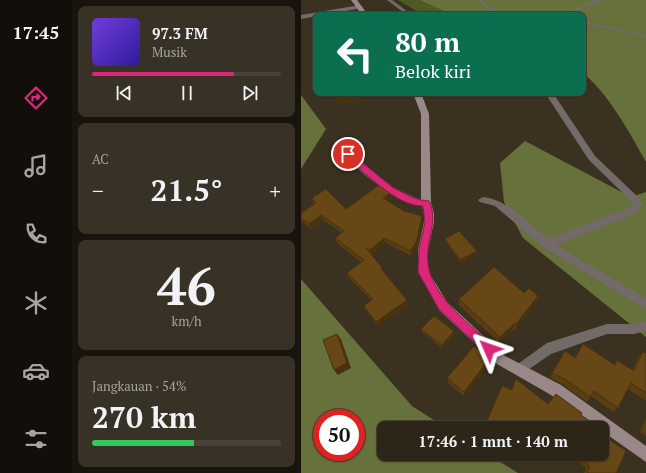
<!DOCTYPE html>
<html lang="id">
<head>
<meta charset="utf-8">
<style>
  :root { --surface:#2c2518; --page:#383125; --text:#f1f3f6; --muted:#a6a5a2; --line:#484237; --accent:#db2777 }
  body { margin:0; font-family:"PT Serif",serif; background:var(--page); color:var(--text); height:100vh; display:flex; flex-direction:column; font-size:15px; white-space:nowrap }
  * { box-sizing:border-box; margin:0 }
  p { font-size:13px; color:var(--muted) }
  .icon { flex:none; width:22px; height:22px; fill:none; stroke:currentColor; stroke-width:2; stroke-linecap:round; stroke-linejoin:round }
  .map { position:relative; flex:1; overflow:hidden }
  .sheet { display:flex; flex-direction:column; gap:6px; padding:6px; background:#18140d; width:229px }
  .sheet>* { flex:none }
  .banner { position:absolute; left:12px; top:12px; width:273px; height:84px; border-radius:8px; box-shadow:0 1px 3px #0004,0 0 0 1px var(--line); background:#0b6e4f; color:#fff; overflow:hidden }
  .speed { position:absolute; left:12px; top:409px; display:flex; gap:8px; font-size:20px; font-weight:700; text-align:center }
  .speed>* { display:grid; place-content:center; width:52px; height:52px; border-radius:50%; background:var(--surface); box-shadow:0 1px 3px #0004,0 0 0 1px var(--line); line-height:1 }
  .speed .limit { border:6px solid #d22; background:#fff; color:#111 }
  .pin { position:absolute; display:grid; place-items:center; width:34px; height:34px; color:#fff; margin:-17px; border:2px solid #fff; border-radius:50%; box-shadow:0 1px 4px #0007 }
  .me { position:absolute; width:44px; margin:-22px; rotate:313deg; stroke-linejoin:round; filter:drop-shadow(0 0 3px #0008) }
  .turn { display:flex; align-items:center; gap:14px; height:84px; padding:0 16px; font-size:18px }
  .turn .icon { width:52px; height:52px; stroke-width:2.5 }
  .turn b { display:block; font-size:28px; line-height:34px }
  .big { font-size:30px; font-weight:800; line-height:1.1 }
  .sheet .widget { flex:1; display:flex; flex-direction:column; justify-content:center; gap:6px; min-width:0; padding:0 14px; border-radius:8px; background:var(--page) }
  .sheet .dial { align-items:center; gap:0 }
  .dial b { font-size:52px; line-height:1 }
  .song { display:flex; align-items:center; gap:12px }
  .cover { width:48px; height:48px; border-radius:6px; background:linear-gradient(135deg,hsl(260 70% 55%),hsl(250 70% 35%)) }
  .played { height:4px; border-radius:2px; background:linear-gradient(90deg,var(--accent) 75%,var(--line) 75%) }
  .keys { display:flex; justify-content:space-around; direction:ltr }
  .heat { display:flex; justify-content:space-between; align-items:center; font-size:22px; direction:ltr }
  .charge { height:6px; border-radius:3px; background:linear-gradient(90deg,#34c759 54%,var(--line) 0) }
  .trip { position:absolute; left:76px; top:421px; width:232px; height:40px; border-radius:8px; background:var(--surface); box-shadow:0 1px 3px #0004,0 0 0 1px var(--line); font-weight:800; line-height:40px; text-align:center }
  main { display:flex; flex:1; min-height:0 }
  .tab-bar { display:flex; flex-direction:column; width:72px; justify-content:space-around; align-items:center; background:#120f0a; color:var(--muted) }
  .tab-bar .icon { width:28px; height:28px }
  .tab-bar .active { color:var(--accent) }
  .tab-bar b { font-size:18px; color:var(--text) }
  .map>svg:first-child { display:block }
</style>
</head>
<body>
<main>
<nav class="tab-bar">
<b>17:45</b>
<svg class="icon active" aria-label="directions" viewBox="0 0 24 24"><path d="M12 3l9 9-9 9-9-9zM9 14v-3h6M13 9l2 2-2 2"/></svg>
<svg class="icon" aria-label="music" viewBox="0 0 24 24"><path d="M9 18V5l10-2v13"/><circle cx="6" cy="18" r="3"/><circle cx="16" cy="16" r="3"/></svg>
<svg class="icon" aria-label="phone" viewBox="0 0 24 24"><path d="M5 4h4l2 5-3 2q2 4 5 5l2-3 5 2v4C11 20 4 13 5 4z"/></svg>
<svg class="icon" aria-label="climate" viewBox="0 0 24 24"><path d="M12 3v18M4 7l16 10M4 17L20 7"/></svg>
<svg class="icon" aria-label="car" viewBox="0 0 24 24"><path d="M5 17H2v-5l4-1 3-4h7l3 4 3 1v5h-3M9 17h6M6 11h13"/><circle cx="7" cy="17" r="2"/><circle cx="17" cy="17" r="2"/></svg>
<svg class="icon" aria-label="filters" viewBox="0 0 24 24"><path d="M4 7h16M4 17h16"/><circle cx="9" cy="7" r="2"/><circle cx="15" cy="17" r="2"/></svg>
</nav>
<section class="sheet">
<div class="widget">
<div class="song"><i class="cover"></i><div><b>97.3 FM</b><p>Musik</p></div></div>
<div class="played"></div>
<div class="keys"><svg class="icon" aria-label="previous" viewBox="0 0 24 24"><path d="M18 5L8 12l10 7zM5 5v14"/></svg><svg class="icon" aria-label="pause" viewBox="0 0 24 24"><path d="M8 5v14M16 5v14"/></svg><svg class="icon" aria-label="next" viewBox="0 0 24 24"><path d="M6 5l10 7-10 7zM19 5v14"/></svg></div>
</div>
<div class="widget"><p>AC</p>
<div class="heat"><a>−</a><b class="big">21.5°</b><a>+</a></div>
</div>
<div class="widget dial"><b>46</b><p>km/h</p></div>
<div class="widget"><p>Jangkauan · 54%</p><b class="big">270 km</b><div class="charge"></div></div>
</section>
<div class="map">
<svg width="345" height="473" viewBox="0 0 345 473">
  <rect width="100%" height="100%" fill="#3b3120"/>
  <!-- green -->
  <polygon fill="#4f5925" points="97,0 275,0 245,15 122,15"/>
  <!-- forest -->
  <g fill="#66713b" fill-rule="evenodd">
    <path d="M119 0H345V162C329 133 307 93 282 73V15H157L143 11Z"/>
    <polygon points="0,95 25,129 0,169"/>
    <polygon points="224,141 330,197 345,192 345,337 222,238 203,202 199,163"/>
    <path d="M0 279 111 406 145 428H83V454H186L217 473H0ZM21 418H55V452H21Z"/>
  </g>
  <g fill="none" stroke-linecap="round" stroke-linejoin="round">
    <!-- service -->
    <g fill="#756a6a" fill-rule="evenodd">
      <polygon points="86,0 91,0 111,15 106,15"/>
      <polygon points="177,0 181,0 197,15 193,15"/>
      <polygon points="294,0 302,0 285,6 271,15 266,15 278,7"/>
      <polygon points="282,21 345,35 345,37 282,23"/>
    </g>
    <!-- minor -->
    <g fill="#756a6a" fill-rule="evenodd">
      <polygon points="59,5 62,7 61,8 0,19 0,15"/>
      <path d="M244 93H252L294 156 337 197 341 204 336 213 255 245 345 298V309L242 247 194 206 179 202 177 200 182 197C206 199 229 224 247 239L330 207 331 204 330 201 288 160Z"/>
      <path d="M37 140 40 141 69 169 93 188 115 198 128 201 130 203 128 205C103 213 47 163 33 143Z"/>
      <polygon points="345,321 345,331 333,334 306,334 250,354 218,376 214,374 212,370 214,366 246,343 306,324 333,324"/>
    </g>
    <!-- secondary -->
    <g fill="#9a8889" fill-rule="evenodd">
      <polygon points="50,0 56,0 67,15 61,15"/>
      <polygon points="112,93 120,93 128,114 130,203 133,213 133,222 127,250 127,271 146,302 204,356 260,385 345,446 345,462 301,431 301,428 296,428 250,395 196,364 138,310 117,272 117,250 123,222 123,213 120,203 120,114"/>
    </g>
  </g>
  <!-- wall -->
  <g fill="#593d13">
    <polygon points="90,192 91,198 87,201 103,211 121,216 122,222 116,248 110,256 85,243 71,255 70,255 81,268 82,271 106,300 108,305 77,326 65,310 63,306 70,300 48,278 46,273 60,262 37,244 34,238 41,233 22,220 11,229 0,221 0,213 13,204 11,198 45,209"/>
    <polygon points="144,239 176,251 176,254 160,263 145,242"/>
    <polygon points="223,293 237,296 236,302 214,330 212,330 198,343 158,305 158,299"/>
    <polygon points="120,329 153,331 153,334 141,348 121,332"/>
    <polygon points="342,352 345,353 345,401 327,389 317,408 312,412 290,396 286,402 261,384 249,377 251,373 274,358 313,364 316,360 331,370 338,357"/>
    <polygon points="188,364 163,396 147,383 146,378"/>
    <polygon points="345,418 345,436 339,432"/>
    <polygon points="234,454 245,454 242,458"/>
    <polygon points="267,454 301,454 315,473 283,473 285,468"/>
  </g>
  <!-- shaded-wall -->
  <g fill="#49320f">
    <polygon points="56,93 60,93 62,100 37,105 35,98"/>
    <polygon points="90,192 91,198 83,204 82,198"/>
    <polygon points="20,215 22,220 11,229 8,224"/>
    <polygon points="121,216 122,222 116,248 110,256 109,251"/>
    <polygon points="83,238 85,243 71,255 69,250"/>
    <polygon points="176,251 176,254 160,263 159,260"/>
    <polygon points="237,296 236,302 214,330 215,324"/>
    <polygon points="106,300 108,305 77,326 75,322"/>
    <polygon points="213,324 212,330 198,343 199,337"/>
    <polygon points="153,331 153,334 141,348 141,345"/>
    <polygon points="36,334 40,339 50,368 37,375 33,370"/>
    <polygon points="189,358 188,364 163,396 163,392"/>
  </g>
  <!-- building -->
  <g fill="#684716" stroke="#49320f">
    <polygon points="33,93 56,93 35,98"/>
    <polygon points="78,185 90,192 82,198 103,211 121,216 115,243 109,251 83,238 69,250 65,248 81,268 80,269 106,300 75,322 63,306 72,299 46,273 63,260 34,238 43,231 20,215 8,224 0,218 0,213 15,203 11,198 25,189 45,209"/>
    <polygon points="158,231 176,251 159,260 144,239"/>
    <polygon points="193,267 223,293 228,288 237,296 215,324 213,324 199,337 158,299"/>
    <polygon points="133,316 153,331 141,345 120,329"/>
    <polygon points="36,334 46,363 33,370 22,340"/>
    <polygon points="282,344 314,365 316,360 333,371 342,352 345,353 345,393 330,383 317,408 293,391 289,397 264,379 251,373 264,351 274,358"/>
    <polygon points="173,346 189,358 163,392 146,378"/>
    <polygon points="215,379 247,404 255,394 281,413 280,415 296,426 295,428 183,428 201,386 211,390"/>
    <polygon points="301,435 325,451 315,473 288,473 286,472 289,466 274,454 301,454"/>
  </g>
  <!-- route -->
  <path fill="#db2777" stroke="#8e194d" d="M47 151 91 187 110 197 120 200 128 201C136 217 129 232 127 249 121 291 165 320 192 346L194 349 192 353 188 355 185 353 138 309 117 272 118 250 124 222 122 206C95 206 64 172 44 156L43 154Z"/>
</svg>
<div class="speed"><div class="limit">50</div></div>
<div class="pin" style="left:47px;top:154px;background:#d93025"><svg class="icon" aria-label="arrive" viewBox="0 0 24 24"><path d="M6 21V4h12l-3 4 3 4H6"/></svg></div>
<svg class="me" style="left:188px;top:349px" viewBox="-20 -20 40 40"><path d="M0-17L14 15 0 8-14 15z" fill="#db2777" stroke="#fff" stroke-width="4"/></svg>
<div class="trip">17:46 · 1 mnt · 140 m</div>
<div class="banner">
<div class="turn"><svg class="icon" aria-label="left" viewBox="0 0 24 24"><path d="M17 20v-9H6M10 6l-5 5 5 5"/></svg><div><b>80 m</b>Belok kiri</div></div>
</div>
</div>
</main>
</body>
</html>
